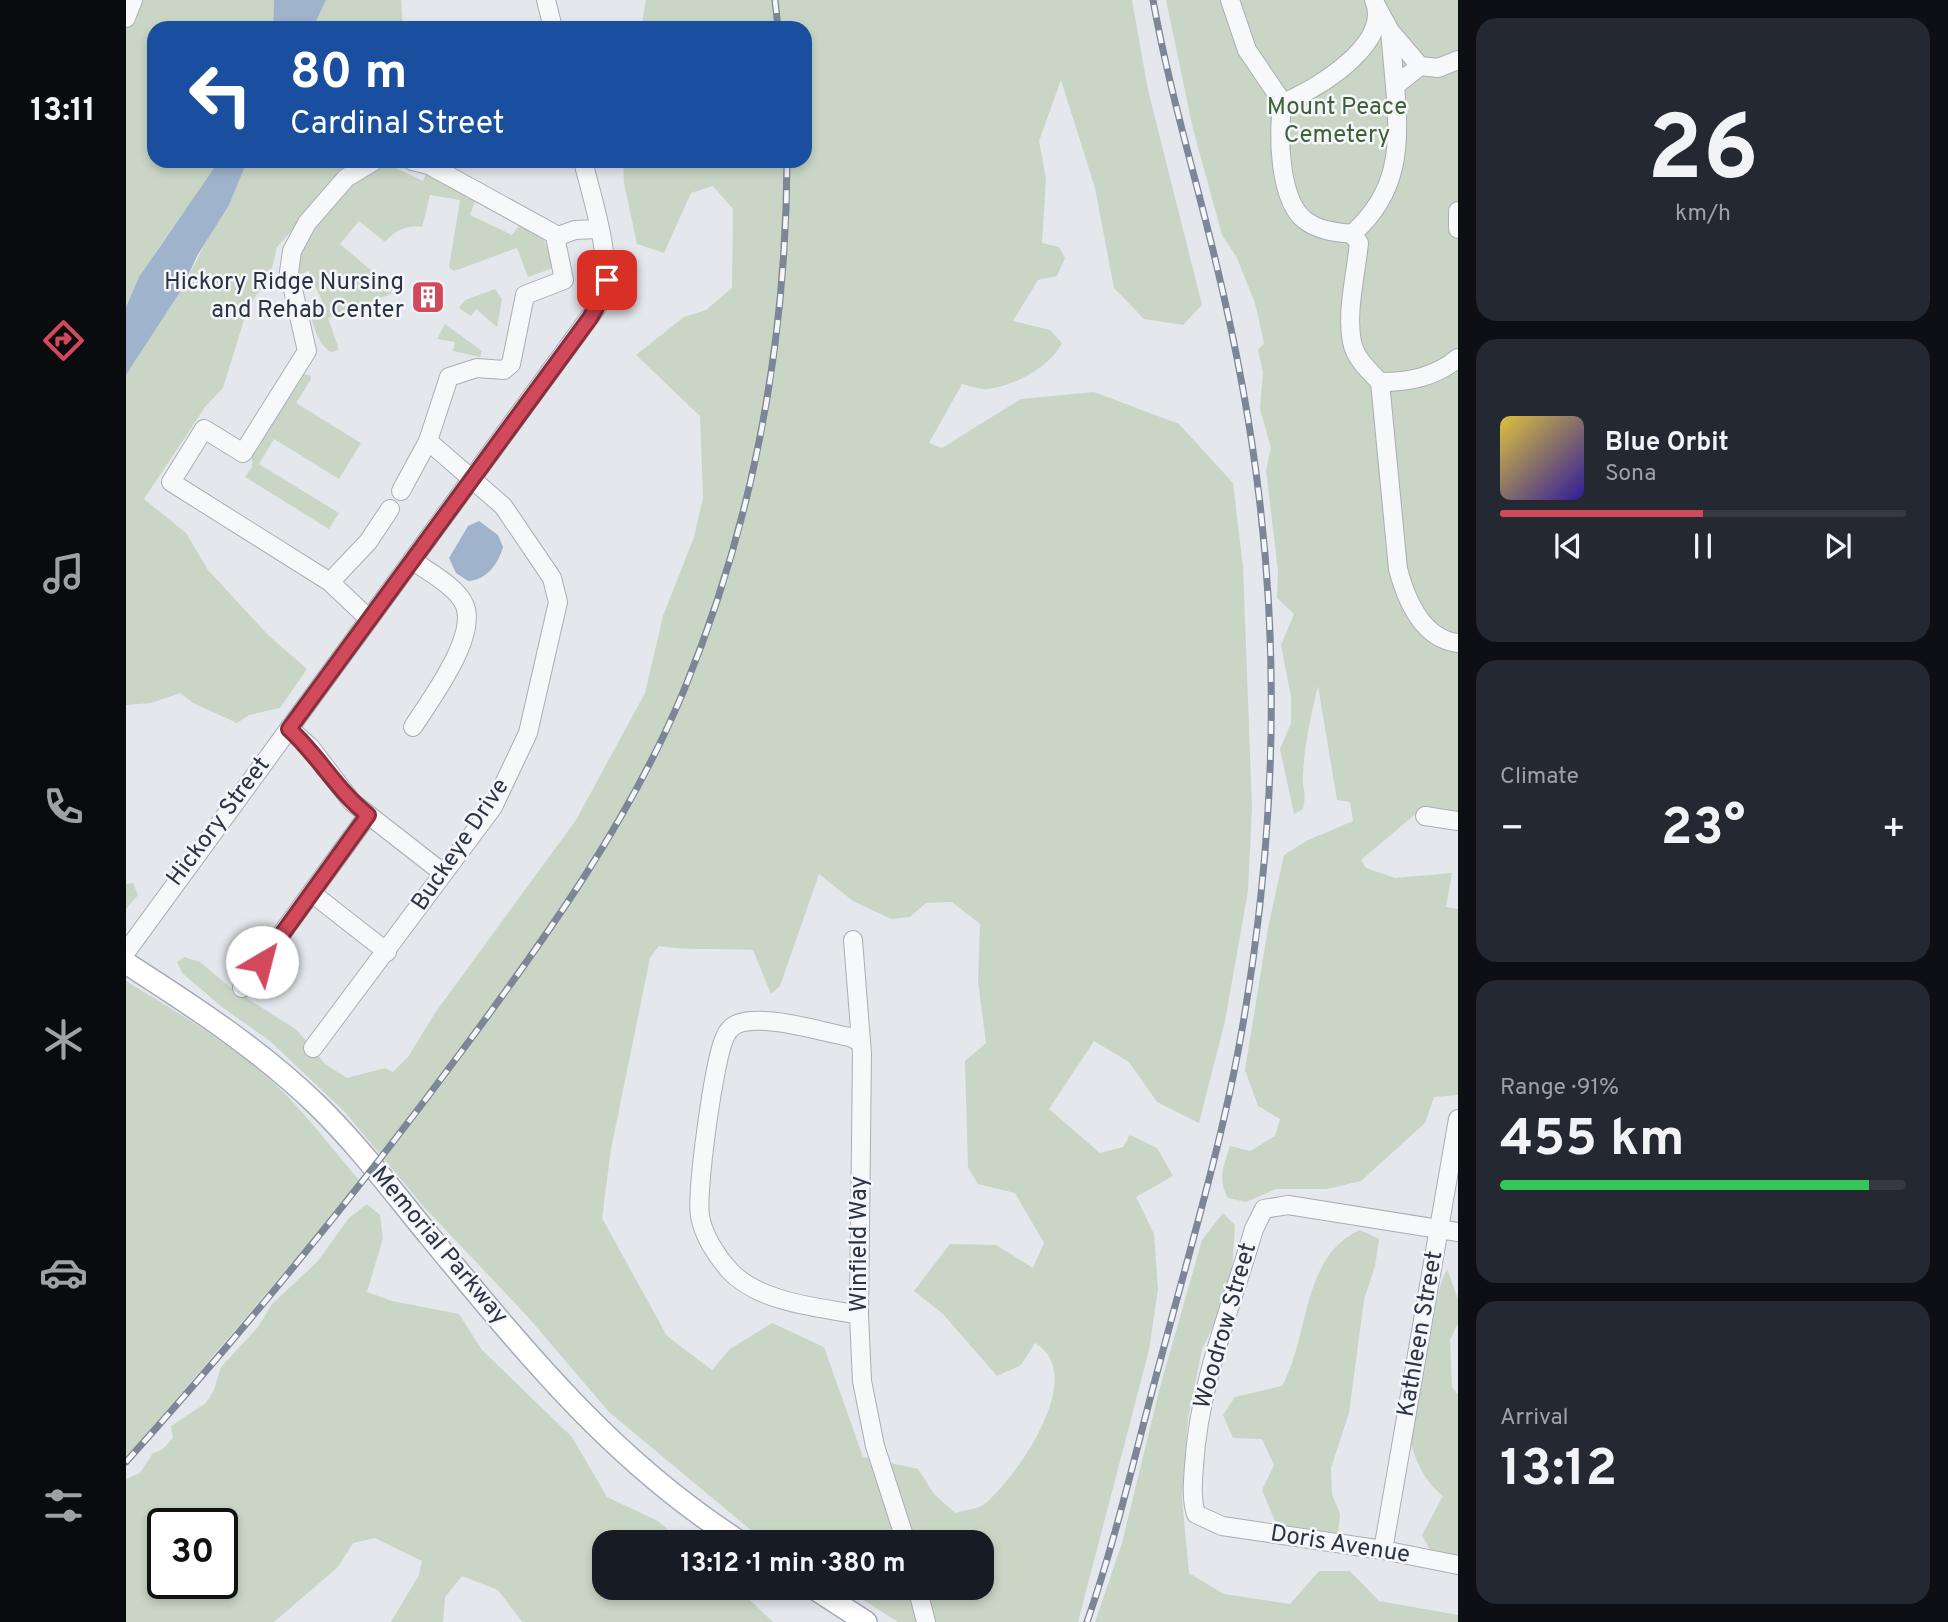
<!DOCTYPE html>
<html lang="en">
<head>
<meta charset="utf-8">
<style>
  :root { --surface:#171b24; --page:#242831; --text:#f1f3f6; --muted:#9ea1a6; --line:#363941; --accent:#d1495b }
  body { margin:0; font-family:Overpass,sans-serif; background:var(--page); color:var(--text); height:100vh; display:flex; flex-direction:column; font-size:26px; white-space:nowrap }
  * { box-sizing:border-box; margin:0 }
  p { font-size:23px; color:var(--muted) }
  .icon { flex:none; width:38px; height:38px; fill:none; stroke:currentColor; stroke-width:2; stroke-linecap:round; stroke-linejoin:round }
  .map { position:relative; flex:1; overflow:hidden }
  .drawer { display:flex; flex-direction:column; gap:18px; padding:18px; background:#0d0f14; width:490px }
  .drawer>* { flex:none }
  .guide { position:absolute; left:21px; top:21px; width:665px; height:147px; border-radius:21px; box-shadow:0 4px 10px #0003; background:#1a4fa0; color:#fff; overflow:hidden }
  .speed { position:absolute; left:21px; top:1508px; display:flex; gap:14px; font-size:35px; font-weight:700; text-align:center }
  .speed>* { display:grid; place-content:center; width:91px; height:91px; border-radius:50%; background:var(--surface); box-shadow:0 4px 10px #0003; line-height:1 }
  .speed .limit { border:4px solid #111; border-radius:10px; background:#fff; color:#111 }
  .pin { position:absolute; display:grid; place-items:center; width:60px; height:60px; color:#fff; margin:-30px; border-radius:14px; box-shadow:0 4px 10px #0006 }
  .me { position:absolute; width:77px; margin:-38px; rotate:37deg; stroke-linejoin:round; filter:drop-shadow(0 0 5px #0008) }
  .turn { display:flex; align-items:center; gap:24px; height:147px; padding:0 28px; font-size:32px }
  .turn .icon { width:91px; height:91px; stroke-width:2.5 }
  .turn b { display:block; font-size:49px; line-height:60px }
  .big { font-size:52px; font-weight:700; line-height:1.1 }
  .drawer .card { flex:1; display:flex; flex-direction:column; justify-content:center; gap:10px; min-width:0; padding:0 24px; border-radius:21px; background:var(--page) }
  .drawer .dial { align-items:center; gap:0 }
  .dial b { font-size:91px; line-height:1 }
  .song { display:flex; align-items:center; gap:21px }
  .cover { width:84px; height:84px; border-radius:10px; background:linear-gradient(135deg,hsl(50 70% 55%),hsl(250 70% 35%)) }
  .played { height:7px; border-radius:4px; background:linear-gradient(90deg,var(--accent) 50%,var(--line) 50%) }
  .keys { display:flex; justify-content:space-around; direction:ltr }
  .heat { display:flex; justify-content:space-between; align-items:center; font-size:38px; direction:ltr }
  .charge { height:10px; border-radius:5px; background:linear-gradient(90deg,#34c759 91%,var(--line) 0) }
  .trip { position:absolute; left:466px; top:1530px; width:402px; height:70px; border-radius:21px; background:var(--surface); box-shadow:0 4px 10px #0003; font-weight:700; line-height:70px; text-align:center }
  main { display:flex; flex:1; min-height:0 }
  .tabs { display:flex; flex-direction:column; width:126px; justify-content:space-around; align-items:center; background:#090b0e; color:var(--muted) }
  .tabs .icon { width:49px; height:49px }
  .tabs .on { color:var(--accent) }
  .tabs b { font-size:32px; color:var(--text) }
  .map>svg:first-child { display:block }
</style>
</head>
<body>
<main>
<nav class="tabs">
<b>13:11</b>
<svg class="icon on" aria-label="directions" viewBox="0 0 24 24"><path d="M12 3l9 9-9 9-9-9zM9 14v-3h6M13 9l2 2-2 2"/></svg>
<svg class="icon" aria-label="music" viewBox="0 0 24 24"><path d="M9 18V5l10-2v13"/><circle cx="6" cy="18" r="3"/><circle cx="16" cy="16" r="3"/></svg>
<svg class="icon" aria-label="phone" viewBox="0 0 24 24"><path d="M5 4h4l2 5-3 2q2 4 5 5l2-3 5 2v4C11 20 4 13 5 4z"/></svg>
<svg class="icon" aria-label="climate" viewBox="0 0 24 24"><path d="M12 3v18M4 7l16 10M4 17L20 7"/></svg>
<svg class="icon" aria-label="car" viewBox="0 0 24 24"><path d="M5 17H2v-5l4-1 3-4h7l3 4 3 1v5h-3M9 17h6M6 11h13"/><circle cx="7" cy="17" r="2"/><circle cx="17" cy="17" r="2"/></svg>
<svg class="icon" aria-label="filters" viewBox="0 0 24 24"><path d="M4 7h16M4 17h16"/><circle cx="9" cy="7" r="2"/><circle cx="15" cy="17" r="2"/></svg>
</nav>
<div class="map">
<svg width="1332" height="1622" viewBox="0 0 1332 1622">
  <rect width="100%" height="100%" fill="#e4e7ec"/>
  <!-- green -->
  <g fill="#c9d6c5" fill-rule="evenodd">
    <path d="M0 0H148L147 28H28V161H93C62 211 23 252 0 307Z"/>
    <polygon points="200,0 275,0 277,28 187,28"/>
    <path d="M520 0H1006L1022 90 1076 305 1057 325 1018 319 988 288 969 188 935 80 913 141 920 179 916 243 933 247 939 258 931 276 912 280 887 321 924 330 936 343C924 367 890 385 863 389 855 390 844 386 836 384L803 443 816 448 895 399 968 392 1053 424 1107 483 1117 567 1126 807 1122 891 1099 1021 1073 1123 1031 1102 1003 1062 968 1041 923 1109 974 1153 997 1147 1004 1135 1031 1148 1047 1176 1010 1197 1028 1234 1032 1289 1023 1350 952 1622H772L717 1587H856V1542H643L626 1531 483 1412 402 1317 298 1207 218 1111 144 1041 96 1007 56 973 51 962 58 957 74 962 105 988 171 1030 199 1064 221 1078 259 1068 267 1072 282 1057 309 1013 450 820 519 693 537 616 568 537 577 498 574 416 510 355 558 317 580 310 606 288 607 209 587 186 565 193 538 253 511 244 498 183 497 161H679V28H515ZM693 874 727 901 765 919 784 917 800 903 826 902 854 924 852 981 860 1043 839 1061 842 1168 852 1184 889 1193 918 1243 907 1268 870 1245 824 1244 788 1291 817 1314 871 1376 895 1365 909 1343C963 1374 892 1475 860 1503 853 1509 839 1510 829 1513L808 1494 792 1469 737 1457 698 1347 646 1323 604 1349 586 1370 541 1336 476 1218 485 1149 524 958 533 946C564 951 595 948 627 950L645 994 654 986Z"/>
    <path d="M1040 0H1332V818L1292 812 1235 860 1240 868 1269 878 1326 873 1320 907 1332 909V1095L1308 1097 1299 1123 1235 1181 1201 1189H1150L1120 1202 1102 1198C1091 1180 1098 1165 1104 1146L1124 1151 1149 1136 1154 1119 1132 1106 1119 1070 1142 928 1158 855 1182 840 1227 821 1224 802 1211 800 1192 686C1185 714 1178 747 1177 776 1176 790 1181 791 1177 809L1168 814 1154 749 1165 723V697L1155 645 1168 614 1151 598 1152 571 1140 470 1145 448 1134 409 1137 372 1132 350 1138 343 1129 303 1111 258 1096 235 1067 129Z"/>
    <polygon points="121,161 228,161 151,247 144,276 122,307 97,388 79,407 18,499 60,533 82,570 142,635 181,669 154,708 123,715 111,723 67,703 54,693 25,703 0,705 0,375 56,289"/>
    <path d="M263 165 297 181 301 170 351 196 344 215 386 235 393 226 418 238 427 268 402 277 391 248 328 271 323 267 334 200 304 195 296 227C280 225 270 230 259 242L233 221 214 244 266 288 265 294 202 318 212 347V350L205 352C192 344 187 326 184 311L198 306 183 271 172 275 170 251 227 180 243 169Z"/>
    <polygon points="369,289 376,299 371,327 350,309 345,316 333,308 339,300"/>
    <polygon points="319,324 356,351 354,357 327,351 329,342 311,339"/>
    <polygon points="178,374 185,376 185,379 170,403 235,443 213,479 148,439 133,464 213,513 203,529 119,477 126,467 126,457 170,381"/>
    <polygon points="7,883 12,895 0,909 0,884"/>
    <path d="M0 981C60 1018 127 1056 174 1110 194 1132 213 1157 233 1180L231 1187 0 1458Z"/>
    <path d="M241 1204 254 1215 257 1238 241 1292 266 1301 333 1314 356 1350 446 1437 481 1497 532 1521 557 1542H478V1587H610L647 1622H396L372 1590 336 1576 319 1597 317 1622H265L293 1575 296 1561 249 1538 227 1543 212 1567 148 1622H0V1479L14 1473 27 1453 36 1450 47 1438 45 1426 80 1403 88 1390 95 1367 132 1327 146 1304 191 1262 223 1218ZM37 1524H96V1584H37Z"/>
    <polygon points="1097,1213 1109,1225 1106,1270 1096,1309 1076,1349 1062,1419 1056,1499 1063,1573 1098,1594 1164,1604 1193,1571 1224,1571 1253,1601 1332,1615 1332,1622 969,1622 996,1543 1034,1387 1076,1240"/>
    <path d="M1234 1230 1253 1239 1249 1266 1238 1300 1223 1413 1205 1468 1206 1494 1214 1514 1212 1534 1175 1535 1151 1526 1136 1490 1148 1465 1136 1439 1107 1438 1097 1415 1109 1397 1156 1386C1184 1336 1175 1256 1234 1230Z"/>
    <path d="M1321 1269 1332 1299V1323L1324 1340 1326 1387 1332 1395V1558L1306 1553 1296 1535 1317 1496C1293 1478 1279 1439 1282 1409 1284 1388 1296 1367 1301 1347 1307 1320 1309 1294 1321 1269Z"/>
  </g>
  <!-- water -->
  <g fill="#9fb4cc">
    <polygon points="148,0 200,0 187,28 147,28"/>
    <polygon points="93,161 121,161 103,205 71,256 56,289 0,375 0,307 13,277"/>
    <path d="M353 521 372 535 377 547C372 564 361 580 342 581L330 573 323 558 342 526Z"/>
  </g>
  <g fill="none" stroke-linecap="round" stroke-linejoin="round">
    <!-- minor casing -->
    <g stroke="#a9aeb7" stroke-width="20">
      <g id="minor">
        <polyline points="420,0 427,28"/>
        <path d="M1104 0 1121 50 1157 103C1189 90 1267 44 1248 0"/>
        <polyline points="1251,7 1264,31 1269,86 1294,66 1312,68 1332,60"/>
        <polyline points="0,18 7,0"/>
        <polyline points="1264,31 1294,66"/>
        <path d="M1157 103C1151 132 1153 202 1180 221 1194 231 1210 232 1226 234 1274 192 1274 144 1269 86"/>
        <polyline points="286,161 303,165 432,236"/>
        <polyline points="1332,211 1332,229"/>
        <path d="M1226 234 1233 243C1230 274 1220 312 1226 342 1229 358 1243 371 1254 382 1284 382 1309 377 1332 358"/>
        <path d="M1254 382 1272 569C1280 599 1296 639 1332 643"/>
        <polyline points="275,491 302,441"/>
        <path d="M286 560C301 571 332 587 339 606 351 638 304 700 287 727"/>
        <polyline points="204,582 45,482 78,429 117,453 181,351 163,272 166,251 181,223 220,178 248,161"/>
        <polyline points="243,619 204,582 242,542 264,509"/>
        <polyline points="163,728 185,748 226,802 317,873"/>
        <polyline points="1299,816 1332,821"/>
        <polyline points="187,894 261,952"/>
        <polyline points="727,940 736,1054 733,1315 736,1381 749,1446 780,1542"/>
        <path d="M0 952 474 303C490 267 466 199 457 161"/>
        <polyline points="116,988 242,815"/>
        <polyline points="187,1048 367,807 402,733 432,602 426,578 377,506 302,441 323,377 351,368 378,370 385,364 399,295 438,280 430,241 432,236 449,230 472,229"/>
        <path d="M1332 1232 1162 1205 1138 1209 1128 1229C1105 1308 1073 1383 1068 1466 1067 1482 1065 1498 1070 1514L1096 1526 1257 1550 1332 1565"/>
        <path d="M733 1315C693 1307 634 1303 604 1271 591 1257 577 1235 574 1216 570 1192 588 1059 599 1037 601 1032 604 1028 609 1025 634 1012 696 1032 724 1037L734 1042"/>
        <polyline points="1257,1550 1332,1119"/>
        <polyline points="791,1587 800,1622"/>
      </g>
    </g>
    <!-- major casing -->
    <g stroke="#a3abb8" stroke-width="24">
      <g id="major">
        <path d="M0 963C67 1006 133 1049 191 1105 233 1146 268 1193 305 1238 401 1354 486 1460 614 1542"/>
        <polyline points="686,1587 740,1622"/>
      </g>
    </g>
    <!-- minor -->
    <use href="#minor" stroke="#f7f8fa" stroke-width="18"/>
    <!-- major -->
    <use href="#major" stroke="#fff" stroke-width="21"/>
    <!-- rail casing -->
    <g stroke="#7d8696" stroke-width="7">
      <g id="rail">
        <polyline points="649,0 652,28"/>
        <path d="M0 1462C119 1329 232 1192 338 1048 421 936 504 820 558 690 628 520 660 344 661 161"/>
        <path d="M961 1622C991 1536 1011 1445 1035 1358 1065 1245 1099 1133 1118 1018 1147 847 1154 669 1133 496 1124 419 1109 342 1091 267 1070 178 1043 90 1027 0"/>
      </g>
    </g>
    <!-- rail -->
    <use href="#rail" stroke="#f4f6f9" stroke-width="4.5" stroke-dasharray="13" stroke-linecap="butt"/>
  </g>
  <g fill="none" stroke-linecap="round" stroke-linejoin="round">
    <!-- route casing -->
    <g stroke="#882f3b" stroke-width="18">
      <path id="route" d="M136 962 242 815C211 791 192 755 163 729L464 318 479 292 481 280"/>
    </g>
    <!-- route -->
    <use href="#route" stroke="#d1495b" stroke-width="12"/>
  </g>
  <!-- icons -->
  <defs>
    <g id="building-square" transform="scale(1.75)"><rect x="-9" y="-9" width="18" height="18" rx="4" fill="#d1495b" stroke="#f4f6f9"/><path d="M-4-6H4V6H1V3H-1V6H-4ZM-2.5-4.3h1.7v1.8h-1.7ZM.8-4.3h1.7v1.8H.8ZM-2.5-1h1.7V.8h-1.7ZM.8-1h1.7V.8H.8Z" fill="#fff"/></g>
  </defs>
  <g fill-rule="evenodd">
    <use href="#building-square" x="302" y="297"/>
  </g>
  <g text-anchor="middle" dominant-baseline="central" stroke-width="5" stroke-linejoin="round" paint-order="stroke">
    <!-- park labels -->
    <g font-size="24" fill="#3f6138" stroke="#f4f6f9">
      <text x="1211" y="108">Mount Peace<tspan x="1211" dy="28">Cemetery</tspan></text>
    </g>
    <!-- poi labels -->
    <g font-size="24" fill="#2b3445" stroke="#f4f6f9" text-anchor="end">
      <text x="278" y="283">Hickory Ridge Nursing<tspan x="278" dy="28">and Rehab Center</tspan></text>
    </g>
    <!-- street labels -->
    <g font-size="24" fill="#2b3445" stroke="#f4f6f9">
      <text transform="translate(93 822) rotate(-53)">Hickory Street</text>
      <text transform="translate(335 845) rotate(-56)">Buckeye Drive</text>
      <text transform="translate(734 1244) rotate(-90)">Winfield Way</text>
      <text transform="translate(313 1246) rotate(50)">Memorial Parkway</text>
      <text transform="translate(1100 1326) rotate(-74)">Woodrow Street</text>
      <text transform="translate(1295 1334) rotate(-80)">Kathleen Street</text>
      <text transform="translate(1214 1545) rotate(9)">Doris Avenue</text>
    </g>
  </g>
</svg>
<div class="speed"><div class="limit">30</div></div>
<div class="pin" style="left:481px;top:280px;background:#d93025"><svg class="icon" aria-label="arrive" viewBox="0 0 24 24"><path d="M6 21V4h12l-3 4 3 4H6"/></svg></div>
<svg class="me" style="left:136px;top:962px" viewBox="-20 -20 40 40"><circle r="19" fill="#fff"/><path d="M0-13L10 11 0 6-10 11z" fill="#d1495b"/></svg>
<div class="trip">13:12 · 1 min · 380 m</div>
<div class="guide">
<div class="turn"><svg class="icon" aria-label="left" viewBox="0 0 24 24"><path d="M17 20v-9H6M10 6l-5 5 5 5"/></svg><div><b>80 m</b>Cardinal Street</div></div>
</div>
</div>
<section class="drawer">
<div class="card dial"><b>26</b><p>km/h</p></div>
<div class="card">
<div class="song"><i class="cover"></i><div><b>Blue Orbit</b><p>Sona</p></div></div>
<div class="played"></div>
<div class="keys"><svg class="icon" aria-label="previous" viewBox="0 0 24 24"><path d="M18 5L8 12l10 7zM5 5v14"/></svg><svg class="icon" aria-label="pause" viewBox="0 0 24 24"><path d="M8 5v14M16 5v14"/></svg><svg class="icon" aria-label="next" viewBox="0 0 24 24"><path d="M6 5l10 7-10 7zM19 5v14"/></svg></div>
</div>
<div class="card"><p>Climate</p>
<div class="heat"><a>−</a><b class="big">23°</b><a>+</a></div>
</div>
<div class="card"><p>Range · 91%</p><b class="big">455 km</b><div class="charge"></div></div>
<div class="card"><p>Arrival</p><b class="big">13:12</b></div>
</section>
</main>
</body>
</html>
